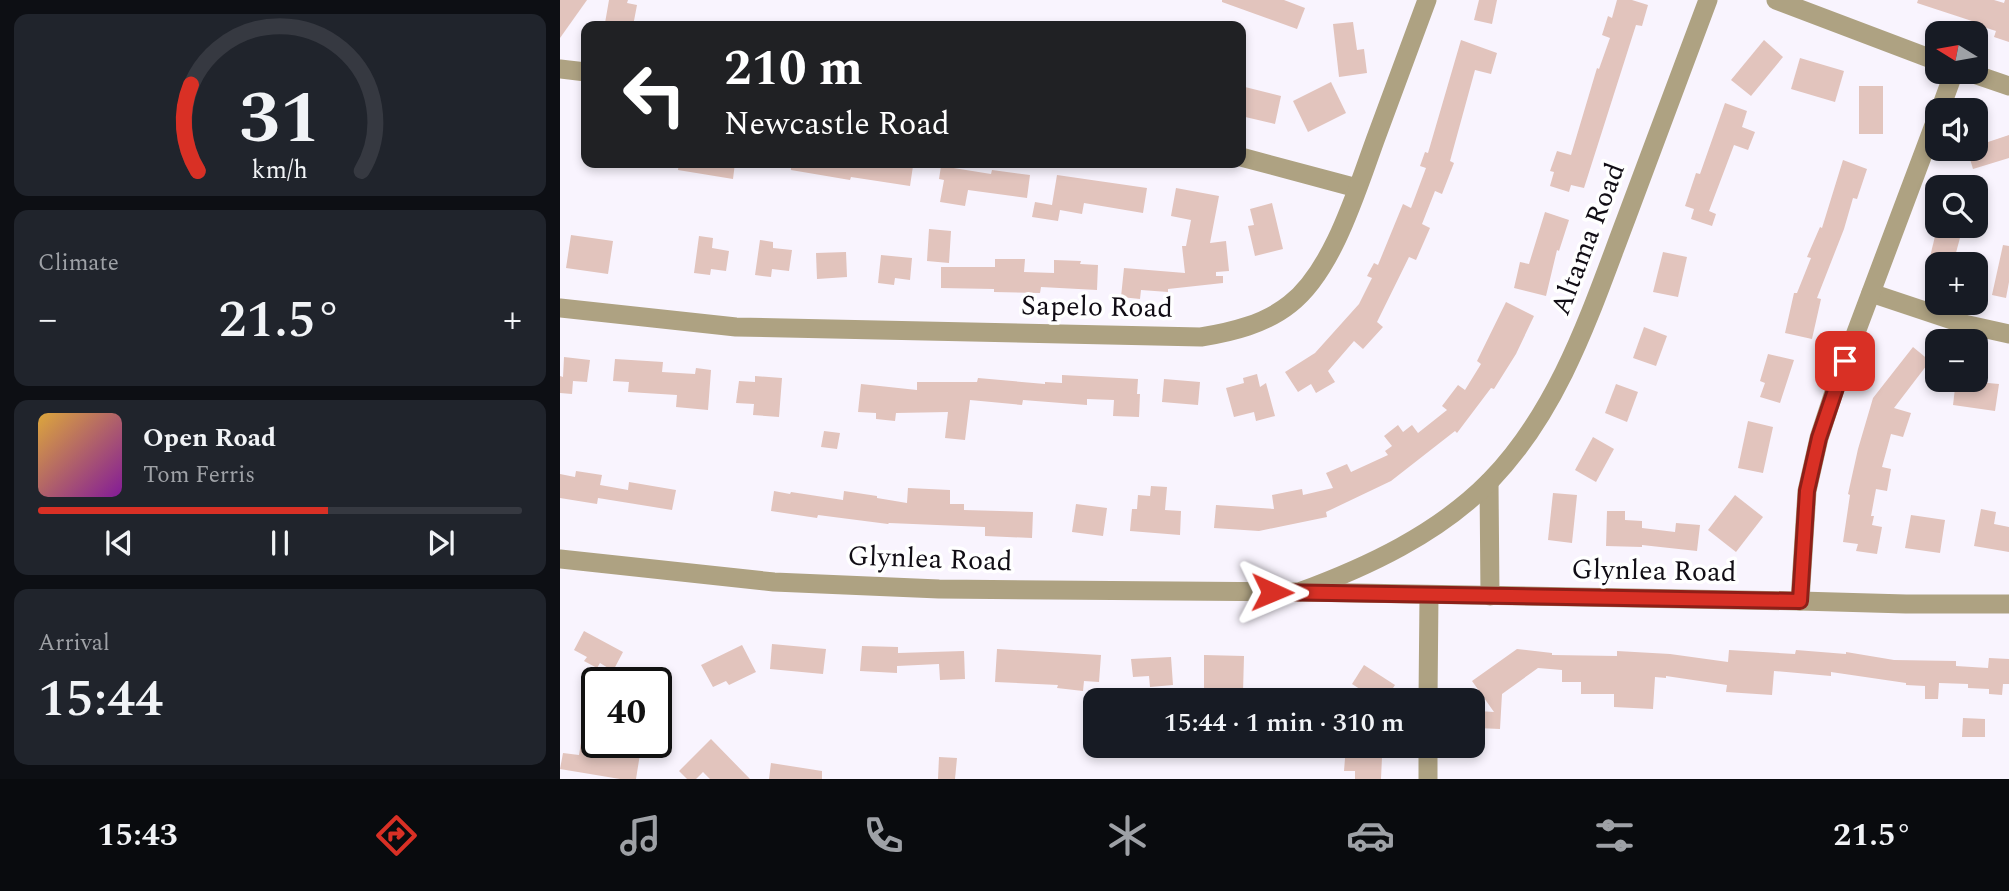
<!DOCTYPE html>
<html lang="en">
<head>
<meta charset="utf-8">
<style>
  :root { --surface:#171b24; --page:#20242c; --text:#f1f3f6; --muted:#9ea1a6; --line:#363941; --accent:#d93025 }
  body { margin:0; font-family:Spectral,serif; background:var(--page); color:var(--text); height:100vh; display:flex; flex-direction:column; font-size:26px; white-space:nowrap }
  * { box-sizing:border-box; margin:0 }
  p { font-size:23px; color:var(--muted) }
  .icon { flex:none; width:38px; height:38px; fill:none; stroke:currentColor; stroke-width:2; stroke-linecap:round; stroke-linejoin:round }
  .map { position:relative; flex:1; overflow:hidden }
  .drawer { display:flex; flex-direction:column; gap:14px; padding:14px; background:#0d0f14; width:560px }
  .drawer>* { flex:none }
  .banner { position:absolute; left:21px; top:21px; width:665px; height:147px; border-radius:14px; box-shadow:0 4px 10px #0003; background:#202124; color:#fff; overflow:hidden }
  .needle { width:46px; rotate:281deg }
  .fabs { position:absolute; left:1365px; top:21px; display:grid; gap:14px }
  .fabs a { display:grid; place-items:center; width:63px; height:63px; border-radius:14px; background:var(--surface); box-shadow:0 4px 10px #0003; font-size:35px }
  .speed { position:absolute; left:21px; top:667px; display:flex; gap:14px; font-size:35px; font-weight:700; text-align:center }
  .speed>* { display:grid; place-content:center; width:91px; height:91px; border-radius:50%; background:var(--surface); box-shadow:0 4px 10px #0003; line-height:1 }
  .speed .limit { border:4px solid #111; border-radius:10px; background:#fff; color:#111 }
  .pin { position:absolute; display:grid; place-items:center; width:60px; height:60px; color:#fff; margin:-30px; border-radius:14px; box-shadow:0 4px 10px #0006 }
  .me { position:absolute; width:77px; margin:-38px; rotate:91deg; stroke-linejoin:round; filter:drop-shadow(0 0 5px #0008) }
  .turn { display:flex; align-items:center; gap:24px; height:147px; padding:0 28px; font-size:32px }
  .turn .icon { width:91px; height:91px; stroke-width:2.5 }
  .turn b { display:block; font-size:49px; line-height:60px }
  .big { font-size:52px; font-weight:600; line-height:1.1 }
  .drawer .widget { flex:1; display:flex; flex-direction:column; justify-content:center; gap:10px; min-width:0; padding:0 24px; border-radius:14px; background:var(--page) }
  .drawer .dial { align-items:center; gap:0 }
  .dial svg { height:182px; overflow:visible; fill:none; stroke:var(--line); stroke-width:7; stroke-linecap:round; text-anchor:middle }
  .dial text { fill:var(--text); stroke:none }
  .song { display:flex; align-items:center; gap:21px }
  .cover { width:84px; height:84px; border-radius:10px; background:linear-gradient(135deg,hsl(40 70% 55%),hsl(290 70% 35%)) }
  .played { height:7px; border-radius:4px; background:linear-gradient(90deg,var(--accent) 60%,var(--line) 60%) }
  .keys { display:flex; justify-content:space-around; direction:ltr }
  .heat { display:flex; justify-content:space-between; align-items:center; font-size:38px; direction:ltr }
  .trip { position:absolute; left:523px; top:688px; width:402px; height:70px; border-radius:14px; background:var(--surface); box-shadow:0 4px 10px #0003; font-weight:600; line-height:70px; text-align:center }
  .tab-bar { display:flex; height:112px; justify-content:space-around; align-items:center; background:#090b0e; color:var(--muted) }
  .tab-bar .icon { width:49px; height:49px }
  .tab-bar .current { color:var(--accent) }
  .tab-bar b { font-size:32px; color:var(--text) }
  main { display:flex; flex:1; min-height:0 }
  .map>svg:first-child { display:block }
</style>
</head>
<body>
<main>
<section class="drawer">
<div class="widget dial"><svg viewBox="0 0 100 80">
<path d="M14 69A42 42 0 1 1 86 69"/>
<path d="M14 69A42 42 0 0 1 11 31" stroke="#d93025"/>
<text x="50" y="56" font-size="32" font-weight="700">31</text>
<text x="50" y="72" font-size="11">km/h</text>
</svg></div>
<div class="widget"><p>Climate</p>
<div class="heat"><a>−</a><b class="big">21.5°</b><a>+</a></div>
</div>
<div class="widget">
<div class="song"><i class="cover"></i><div><b>Open Road</b><p>Tom Ferris</p></div></div>
<div class="played"></div>
<div class="keys"><svg class="icon" aria-label="previous" viewBox="0 0 24 24"><path d="M18 5L8 12l10 7zM5 5v14"/></svg><svg class="icon" aria-label="pause" viewBox="0 0 24 24"><path d="M8 5v14M16 5v14"/></svg><svg class="icon" aria-label="next" viewBox="0 0 24 24"><path d="M6 5l10 7-10 7zM19 5v14"/></svg></div>
</div>
<div class="widget"><p>Arrival</p><b class="big">15:44</b></div>
</section>
<div class="map">
<svg width="1449" height="779" viewBox="0 0 1449 779">
  <rect width="100%" height="100%" fill="#f9f4fe"/>
  <!-- building -->
  <g fill="#e2c4bd">
    <polygon points="0,0 27,0 0,38"/>
    <polygon points="49,0 68,0 67,3 77,5 73,26 45,23"/>
    <polygon points="662,0 724,0 745,8 737,29 662,2"/>
    <polygon points="919,0 937,0 932,24 914,20"/>
    <polygon points="1057,0 1072,0 1088,5 1082,26 1076,25 1024,188 1011,185 1009,192 990,186 994,172 990,171 997,151 1011,155 1037,68 1039,69 1050,38 1042,35 1048,16 1052,18"/>
    <polygon points="1358,0 1434,0 1444,3 1445,0 1449,0 1449,42 1434,37 1436,31 1414,24 1415,22 1357,3"/>
    <polygon points="793,22 797,50 804,49 807,73 779,77 773,24"/>
    <polygon points="901,40 937,53 931,74 915,70 890,161 894,163 882,194 875,191 862,224 870,228 856,260 849,257 817,322 823,327 803,349 794,341 768,371 775,382 756,393 751,384 738,392 725,372 755,353 799,304 812,278 807,276 814,263 818,265 843,204 851,208 866,168 860,166 865,152 868,153"/>
    <polygon points="1204,40 1223,57 1191,96 1171,80"/>
    <polygon points="1240,58 1284,71 1275,102 1231,89"/>
    <polygon points="771,82 786,113 748,132 733,101"/>
    <polygon points="681,86 721,96 715,124 681,116"/>
    <rect x="1299" y="86" width="24" height="48"/>
    <polygon points="1165,103 1187,111 1182,127 1195,132 1188,150 1174,145 1149,211 1156,214 1152,226 1131,219 1134,209 1125,206 1136,173 1140,174"/>
    <polygon points="1449,135 1449,158 1413,169 1407,149 1416,149 1416,146"/>
    <polygon points="1283,160 1307,169 1297,199 1293,198 1284,229 1257,298 1261,299 1252,339 1225,333 1234,293 1237,293 1251,258 1247,257 1260,227 1262,228"/>
    <polygon points="119,163 175,163 173,179 118,170"/>
    <polygon points="231,163 332,163 353,166 350,186 291,177 290,180 231,170"/>
    <polygon points="381,166 431,174 432,170 470,175 467,198 408,190 405,206 380,202 384,180 379,179"/>
    <polygon points="497,175 587,188 583,213 524,203 522,214 500,210 498,221 472,217 475,202 492,205"/>
    <polygon points="616,188 659,196 650,243 666,241 669,271 656,272 656,276 663,276 663,283 608,289 608,292 581,290 580,299 561,297 564,268 625,273 622,246 626,246 631,220 611,216"/>
    <polygon points="712,203 723,249 695,256 688,226 694,225 690,209"/>
    <polygon points="985,212 1009,220 999,251 997,250 986,296 954,288 960,262 969,264"/>
    <polygon points="1377,228 1401,234 1393,264 1381,264 1369,261"/>
    <polygon points="369,229 391,231 389,263 367,261"/>
    <polygon points="11,235 53,241 48,274 6,268"/>
    <polygon points="139,236 153,238 152,248 169,251 166,271 151,269 150,275 134,273"/>
    <polygon points="200,240 213,242 213,248 232,250 229,271 212,269 211,277 195,275"/>
    <polygon points="1443,245 1449,246 1449,282 1446,298 1432,295"/>
    <polygon points="286,252 287,277 257,279 256,253"/>
    <polygon points="1103,252 1127,257 1118,297 1093,292"/>
    <polygon points="321,255 352,258 350,280 335,278 334,285 318,283"/>
    <polygon points="435,259 465,259 464,272 494,273 494,260 521,261 520,264 538,265 537,290 481,287 480,293 434,292 434,289 381,288 381,267 435,267"/>
    <polygon points="946,302 974,316 956,354 934,389 931,388 897,433 895,431 831,481 766,512 767,517 699,531 654,528 656,505 714,509 712,495 742,489 743,495 773,488 766,473 787,464 791,472 828,455 825,451 832,446 824,436 838,425 843,432 852,425 858,433 887,410 882,406 898,385 905,390 921,364 917,361"/>
    <polygon points="1084,327 1107,336 1096,366 1073,358"/>
    <polygon points="1353,347 1370,361 1334,408 1351,413 1343,437 1331,434 1322,467 1331,469 1327,491 1316,489 1311,516 1314,516 1312,525 1322,527 1317,554 1296,551 1298,544 1283,542 1290,495 1288,494 1298,449 1313,398"/>
    <polygon points="1208,354 1234,360 1220,403 1200,397 1205,383 1200,381"/>
    <polygon points="4,357 30,360 27,382 13,381 12,394 0,393 0,376 3,377"/>
    <polygon points="55,359 103,362 102,372 135,374 136,368 151,370 148,410 116,407 117,395 68,392 69,382 53,381"/>
    <polygon points="697,374 700,387 706,383 715,416 696,421 694,412 674,417 666,388 684,383 683,378"/>
    <polygon points="502,375 578,379 577,394 580,394 579,417 553,416 554,400 527,399 527,405 463,400 462,405 410,400 405,440 385,438 388,412 336,413 335,421 316,419 316,413 298,412 301,384 357,390 357,382 417,382 418,378 485,384 485,382 502,383"/>
    <polygon points="195,376 222,378 219,417 193,415 194,404 176,403 179,381 195,382"/>
    <polygon points="604,379 640,382 638,405 602,402"/>
    <polygon points="1396,380 1439,384 1435,411 1393,405"/>
    <polygon points="1056,384 1078,392 1067,422 1045,413"/>
    <polygon points="1188,421 1213,427 1203,473 1178,468"/>
    <polygon points="264,431 280,433 277,449 261,447"/>
    <polygon points="1033,437 1054,449 1036,482 1015,470"/>
    <polygon points="16,471 42,475 40,485 68,490 69,482 116,490 112,510 38,498 37,504 0,498 0,474 15,477"/>
    <polygon points="591,486 607,487 605,510 621,511 620,535 570,531 572,509 577,509 578,495 590,496"/>
    <polygon points="348,488 390,490 390,504 404,504 404,510 473,512 472,538 425,536 425,527 329,523 328,524 258,515 257,518 211,511 214,491 230,494 231,492 283,500 284,491 317,496 317,498 347,503"/>
    <polygon points="993,493 1017,495 1012,543 988,540"/>
    <polygon points="1175,495 1203,517 1176,552 1148,530"/>
    <polygon points="516,504 547,508 543,536 512,532"/>
    <polygon points="1421,509 1436,512 1434,524 1449,527 1449,552 1414,546"/>
    <polygon points="1047,511 1065,511 1065,520 1082,521 1082,528 1115,532 1116,523 1140,525 1137,551 1082,545 1082,547 1046,546"/>
    <polygon points="1351,515 1385,520 1380,553 1345,548"/>
    <polygon points="24,631 63,652 53,671 40,663 37,668 24,661 27,657 14,650"/>
    <polygon points="212,644 266,649 263,674 210,669"/>
    <polygon points="182,645 196,672 169,685 166,681 153,687 141,665"/>
    <polygon points="302,646 338,647 338,653 404,651 405,679 380,680 379,664 337,666 337,673 300,671"/>
    <polygon points="437,649 541,655 539,682 524,681 523,691 497,688 498,685 435,682"/>
    <polygon points="957,649 992,653 992,655 1057,656 1057,651 1110,654 1168,662 1169,650 1235,654 1236,650 1286,654 1286,652 1334,660 1396,661 1396,666 1428,668 1429,658 1449,659 1449,684 1443,684 1442,695 1429,694 1429,689 1408,688 1408,684 1379,683 1378,699 1365,699 1365,686 1346,685 1346,683 1271,672 1271,676 1214,671 1212,695 1166,692 1167,685 1106,676 1106,678 1095,677 1093,709 1054,707 1054,694 1021,694 1021,682 1002,682 1002,670 978,668 942,694 940,729 917,728 918,711 934,712 912,681"/>
    <polygon points="644,655 684,656 683,692 644,692"/>
    <polygon points="611,657 613,685 590,687 589,676 573,677 571,659"/>
    <polygon points="804,665 835,685 825,700 817,700 792,684"/>
    <polygon points="1403,718 1425,719 1425,737 1402,737"/>
    <polygon points="23,731 37,733 38,748 80,754 76,779 60,779 0,769 3,753 19,755"/>
    <polygon points="151,739 190,779 150,779 143,772 136,779 127,779 119,771"/>
    <polygon points="786,746 810,746 810,756 822,757 821,779 795,779 795,771 784,771"/>
    <polygon points="379,757 397,758 395,779 378,779"/>
    <polygon points="211,763 262,771 262,779 209,779"/>
  </g>
  <g fill="none" stroke-linecap="round" stroke-linejoin="round">
    <!-- minor -->
    <g stroke="#aea282" stroke-width="19">
      <polyline points="1216,0 1377,61"/>
      <polyline points="0,69 26,72"/>
      <polyline points="1408,72 1449,86"/>
      <polyline points="1380,110 1394,72"/>
      <polyline points="681,157 797,188"/>
      <polyline points="1311,293 1404,324 1449,334"/>
      <path d="M0 308 176 327 641 337C672 332 705 324 730 304 774 270 798 186 817 135 834 90 850 45 867 0"/>
      <polyline points="929,482 930,596"/>
      <polyline points="740,592 1240,601 1346,604 1449,604"/>
      <polyline points="1240,601 1247,491 1259,438 1277,383 1377,117"/>
      <polyline points="868,700 869,595"/>
      <polyline points="868,779 868,746"/>
    </g>
    <!-- tertiary -->
    <path stroke="#aea282" stroke-width="19" d="M0 559 214 582 379 589 739 592C807 567 878 534 930 481 1000 409 1031 311 1066 219 1093 146 1120 73 1148 0"/>
  </g>
  <g fill="none" stroke-linecap="round" stroke-linejoin="round">
    <!-- route casing -->
    <g stroke="#8d1f18" stroke-width="18">
      <polyline id="route" points="712,592 1240,601 1247,491 1259,438 1285,361"/>
    </g>
    <!-- route -->
    <use href="#route" stroke="#d93025" stroke-width="12"/>
  </g>
  <g text-anchor="middle" dominant-baseline="central" stroke-width="7" stroke-linejoin="round" paint-order="stroke">
    <!-- street labels -->
    <g font-size="28" fill="#110d15" stroke="#fff">
      <text transform="translate(1028 239) rotate(-69)">Altama Road</text>
      <text transform="translate(537 307) rotate(1)">Sapelo Road</text>
      <text transform="translate(370 559) rotate(2)">Glynlea Road</text>
      <text transform="translate(1094 571) rotate(1)">Glynlea Road</text>
    </g>
  </g>
</svg>
<div class="fabs">
<a><svg class="needle" viewBox="-14 -14 28 28"><path d="M0-13l5 13h-10z" fill="#e53935"/><path d="M0 13l5-13h-10z" fill="#9ea1a6"/></svg></a>
<a><svg class="icon" aria-label="sound" viewBox="0 0 24 24"><path d="M4 9h4l5-4v14l-5-4H4zM17 9q2 3 0 6"/></svg></a>
<a><svg class="icon" aria-label="search" viewBox="0 0 24 24"><circle cx="10" cy="10" r="6"/><path d="M15 15l6 6"/></svg></a>
<a>+</a>
<a>−</a>
</div>
<div class="speed"><div class="limit">40</div></div>
<div class="pin" style="left:1285px;top:361px;background:#d93025"><svg class="icon" aria-label="arrive" viewBox="0 0 24 24"><path d="M6 21V4h12l-3 4 3 4H6"/></svg></div>
<svg class="me" style="left:712px;top:592px" viewBox="-20 -20 40 40"><path d="M0-17L14 15 0 8-14 15z" fill="#d93025" stroke="#fff" stroke-width="4"/></svg>
<div class="trip">15:44 · 1 min · 310 m</div>
<div class="banner">
<div class="turn"><svg class="icon" aria-label="left" viewBox="0 0 24 24"><path d="M17 20v-9H6M10 6l-5 5 5 5"/></svg><div><b>210 m</b>Newcastle Road</div></div>
</div>
</div>
</main>
<nav class="tab-bar">
<b>15:43</b>
<svg class="icon current" aria-label="directions" viewBox="0 0 24 24"><path d="M12 3l9 9-9 9-9-9zM9 14v-3h6M13 9l2 2-2 2"/></svg>
<svg class="icon" aria-label="music" viewBox="0 0 24 24"><path d="M9 18V5l10-2v13"/><circle cx="6" cy="18" r="3"/><circle cx="16" cy="16" r="3"/></svg>
<svg class="icon" aria-label="phone" viewBox="0 0 24 24"><path d="M5 4h4l2 5-3 2q2 4 5 5l2-3 5 2v4C11 20 4 13 5 4z"/></svg>
<svg class="icon" aria-label="climate" viewBox="0 0 24 24"><path d="M12 3v18M4 7l16 10M4 17L20 7"/></svg>
<svg class="icon" aria-label="car" viewBox="0 0 24 24"><path d="M5 17H2v-5l4-1 3-4h7l3 4 3 1v5h-3M9 17h6M6 11h13"/><circle cx="7" cy="17" r="2"/><circle cx="17" cy="17" r="2"/></svg>
<svg class="icon" aria-label="filters" viewBox="0 0 24 24"><path d="M4 7h16M4 17h16"/><circle cx="9" cy="7" r="2"/><circle cx="15" cy="17" r="2"/></svg>
<b>21.5°</b>
</nav>
</body>
</html>
